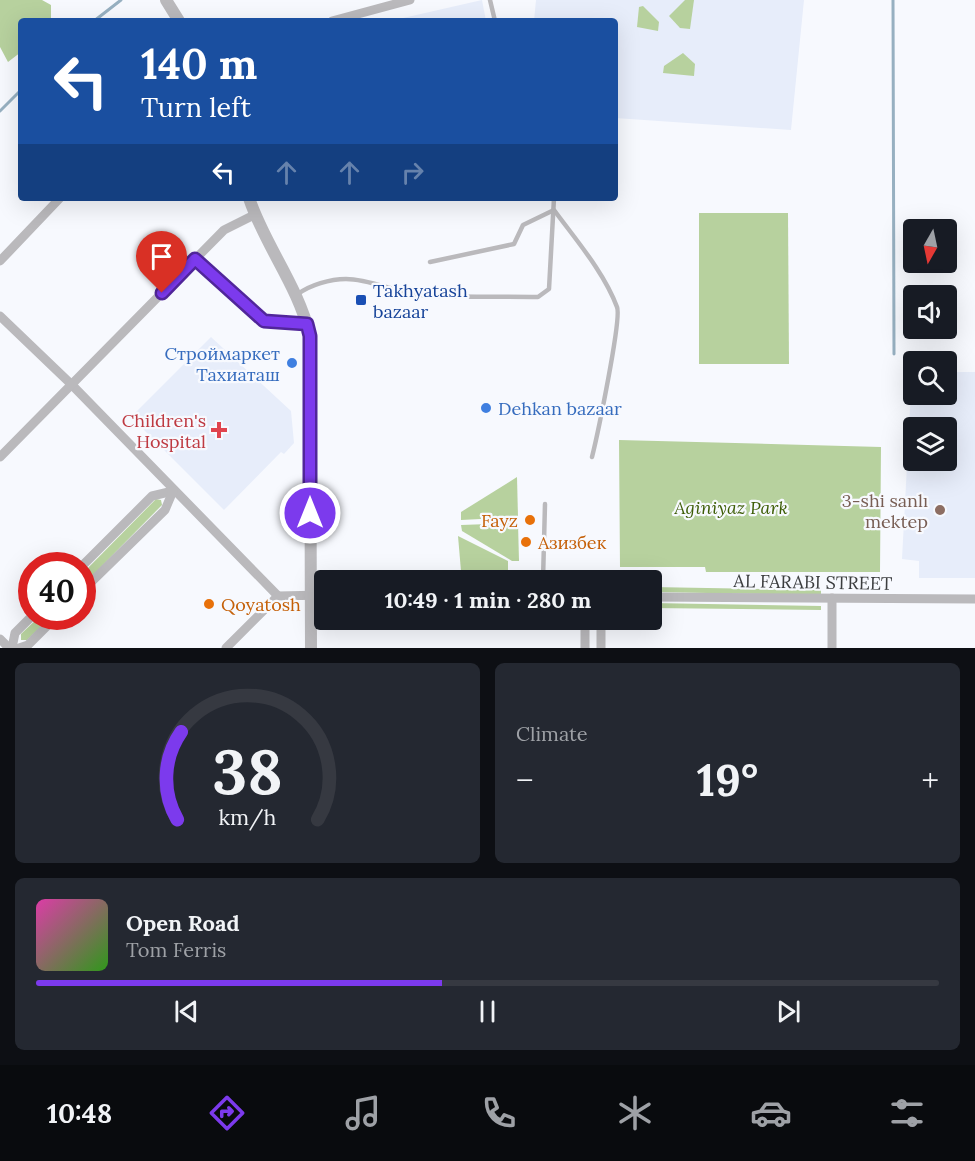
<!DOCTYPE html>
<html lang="en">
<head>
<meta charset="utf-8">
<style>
  :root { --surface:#171b24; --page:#242831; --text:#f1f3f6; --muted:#9ea1a6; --line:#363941; --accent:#7c3aed }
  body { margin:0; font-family:Lora,serif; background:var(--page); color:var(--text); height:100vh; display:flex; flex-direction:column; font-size:22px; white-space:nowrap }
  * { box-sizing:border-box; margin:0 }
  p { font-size:20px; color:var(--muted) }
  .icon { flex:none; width:33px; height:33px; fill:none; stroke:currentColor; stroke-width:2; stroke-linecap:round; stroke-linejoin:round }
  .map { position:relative; height:648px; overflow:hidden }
  .details { display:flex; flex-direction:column; gap:15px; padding:15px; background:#0d0f14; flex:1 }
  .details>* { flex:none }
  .top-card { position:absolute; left:18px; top:18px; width:600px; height:183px; border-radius:6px; box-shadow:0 6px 24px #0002; background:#1a4fa0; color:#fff; overflow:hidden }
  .needle { width:39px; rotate:189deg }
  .tools { position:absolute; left:903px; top:219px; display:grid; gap:12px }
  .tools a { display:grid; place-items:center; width:54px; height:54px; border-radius:6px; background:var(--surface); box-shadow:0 6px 24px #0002; font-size:30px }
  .speed { position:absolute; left:18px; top:552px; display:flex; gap:12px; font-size:30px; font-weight:700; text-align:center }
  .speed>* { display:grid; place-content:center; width:78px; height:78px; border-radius:50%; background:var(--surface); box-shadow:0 6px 24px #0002; line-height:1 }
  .speed .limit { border:9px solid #d22; background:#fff; color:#111 }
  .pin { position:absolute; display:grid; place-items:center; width:51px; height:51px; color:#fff; margin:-62px -26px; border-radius:50% 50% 50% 0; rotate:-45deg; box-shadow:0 0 6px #0007 }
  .pin .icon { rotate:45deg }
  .me { position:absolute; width:66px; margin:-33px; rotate:0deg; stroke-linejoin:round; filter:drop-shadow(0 0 4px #0008) }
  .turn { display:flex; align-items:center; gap:21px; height:126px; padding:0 24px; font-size:27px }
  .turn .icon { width:78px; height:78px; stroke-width:2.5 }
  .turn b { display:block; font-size:42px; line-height:51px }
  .lanes { display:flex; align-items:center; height:57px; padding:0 24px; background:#0003; justify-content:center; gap:30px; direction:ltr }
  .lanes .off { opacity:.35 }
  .big { font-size:45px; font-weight:800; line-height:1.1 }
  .details .tile { flex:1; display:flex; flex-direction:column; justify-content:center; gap:9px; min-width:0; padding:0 21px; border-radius:9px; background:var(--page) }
  .details .dial { align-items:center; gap:0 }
  .dial svg { height:156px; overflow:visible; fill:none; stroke:var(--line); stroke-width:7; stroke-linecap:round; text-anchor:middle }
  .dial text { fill:var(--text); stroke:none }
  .song { display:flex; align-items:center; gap:18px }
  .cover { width:72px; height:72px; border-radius:9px; background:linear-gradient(135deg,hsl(320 70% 55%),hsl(110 70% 35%)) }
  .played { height:6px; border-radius:3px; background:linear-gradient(90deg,var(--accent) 45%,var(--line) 45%) }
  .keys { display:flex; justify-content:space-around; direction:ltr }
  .heat { display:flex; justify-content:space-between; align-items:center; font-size:33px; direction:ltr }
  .details .tiles { flex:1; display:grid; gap:15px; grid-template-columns:1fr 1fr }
  .tile:last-child { grid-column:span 2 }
  .trip { position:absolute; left:314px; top:570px; width:348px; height:60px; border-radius:6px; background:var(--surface); box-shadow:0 6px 24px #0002; font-weight:800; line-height:60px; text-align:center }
  .dock { display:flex; height:96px; justify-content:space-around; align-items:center; background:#090b0e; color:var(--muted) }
  .dock .icon { width:42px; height:42px }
  .dock .on { color:var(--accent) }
  .dock b { font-size:27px; color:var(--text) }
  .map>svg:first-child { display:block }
</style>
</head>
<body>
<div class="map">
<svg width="975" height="648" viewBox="0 0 975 648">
  <rect width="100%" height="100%" fill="#f7f9fe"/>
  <!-- built -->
  <g fill="#e7edfa" fill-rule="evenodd">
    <polygon points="482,0 486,21 390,21"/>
    <polygon points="536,0 804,0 791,130 615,118 615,21 534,21"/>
    <polygon points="211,337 291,411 294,443 284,454 281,452 224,510 131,417"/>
    <path d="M912 372 914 394H946L947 372H975V578H919V561L902 559ZM914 428H946V460H914Z"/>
  </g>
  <!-- green -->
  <g fill="#b7d19e">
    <polygon points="0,0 42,0 51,5 51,21 21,21 21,52 8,62 0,47"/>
    <polygon points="685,0 694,0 690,29 680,28 669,16"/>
    <polygon points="643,6 659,22 658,31 637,27 639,7"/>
    <polygon points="683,53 695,64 694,76 663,73 664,66"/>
    <polygon points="699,213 788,213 789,364 699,364"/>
    <polygon points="619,440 881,447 880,572 706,572 705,567 620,567"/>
    <polygon points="517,477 518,517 461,520 461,512"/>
    <polygon points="156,499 161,500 162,505 83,585 83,573"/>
    <polygon points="518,523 519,561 512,561 462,531 461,525"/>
    <polygon points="458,536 508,561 508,571 461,571"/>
    <polygon points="651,587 821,590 821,595 651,592"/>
    <polygon points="651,603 821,606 821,610 651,608"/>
    <polygon points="39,617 51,617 27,640 21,640 21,634"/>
  </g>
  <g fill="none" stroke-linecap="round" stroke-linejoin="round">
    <!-- stream -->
    <g stroke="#97b0c1" stroke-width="3">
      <polyline points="893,0 894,354"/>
      <polyline points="94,21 121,0"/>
      <polyline points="0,111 21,90"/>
    </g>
    <!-- service -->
    <g stroke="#bab9bc" stroke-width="4.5">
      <polyline points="490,0 495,21"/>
      <polyline points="196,260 264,321 305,324"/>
      <path d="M430 262 514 244 523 225 554 210C576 240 604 272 617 307 622 318 597 437 592 457"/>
      <path d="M298 294C310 285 330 279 346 279 371 279 396 293 422 295 460 298 500 296 538 297L549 289 554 198"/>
      <polyline points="543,580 545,504"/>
    </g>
    <!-- minor -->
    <g stroke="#bab9bc" stroke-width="9">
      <polyline points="332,21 410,0"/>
      <polyline points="0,261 60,198"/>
      <polyline points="0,316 72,385 278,596"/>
      <polyline points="0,457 224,230 254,215"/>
      <polyline points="82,566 152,496 173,491"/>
      <polyline points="82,591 165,510 173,491"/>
      <polyline points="278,596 324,595"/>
      <polyline points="651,597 975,599"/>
      <polyline points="832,598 832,648"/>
      <polyline points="0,639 9,648"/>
      <polyline points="12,648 15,633 32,616"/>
      <polyline points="19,648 28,645 57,616"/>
      <polyline points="226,648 278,596"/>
      <polyline points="585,648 585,620"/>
      <polyline points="601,648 601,620"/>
    </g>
    <!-- tertiary -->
    <g stroke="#bab9bc" stroke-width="12">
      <polyline points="166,0 179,21"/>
      <path d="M249 198C265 246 298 285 310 336L311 648"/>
    </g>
  </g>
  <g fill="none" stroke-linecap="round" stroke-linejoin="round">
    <!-- route casing -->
    <g stroke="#51269a" stroke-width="15">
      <polyline id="route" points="162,293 195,259 264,321 307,324 310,336 310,513"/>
    </g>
    <!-- route -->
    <use href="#route" stroke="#7c3aed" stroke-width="10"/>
  </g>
  <!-- markers -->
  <rect fill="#1a4fb4" stroke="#f7f9fe" stroke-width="2" x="355" y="294" width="12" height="12" rx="3"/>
  <g fill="#3f7fe0" stroke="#f7f9fe" stroke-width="2">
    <circle cx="292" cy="363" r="6"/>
    <circle cx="486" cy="408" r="6"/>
  </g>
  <path fill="#e0444e" stroke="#f7f9fe" stroke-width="2" d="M216 421h6v6h6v6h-6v6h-6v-6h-6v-6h6z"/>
  <circle fill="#8d6e63" stroke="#f7f9fe" stroke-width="2" cx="940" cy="510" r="6"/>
  <g fill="#e8710a" stroke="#f7f9fe" stroke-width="2">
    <circle cx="530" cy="520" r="6"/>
    <circle cx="526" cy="542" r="6"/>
    <circle cx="209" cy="604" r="6"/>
  </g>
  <g text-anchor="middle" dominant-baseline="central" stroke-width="4.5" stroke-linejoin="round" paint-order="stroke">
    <!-- transit labels -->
    <g font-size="18" fill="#164399" stroke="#f7f9fe" text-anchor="start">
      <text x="373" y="290">Takhyatash<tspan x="373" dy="21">bazaar</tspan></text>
    </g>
    <!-- shop labels -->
    <g font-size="18" fill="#366cbe" stroke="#f7f9fe" text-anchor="end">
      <text x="280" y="353">Строймаркет<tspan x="280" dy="21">Тахиаташ</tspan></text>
      <text x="498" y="408" text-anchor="start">Dehkan bazaar</text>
    </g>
    <!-- health labels -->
    <g font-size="18" fill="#be3a42" stroke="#f7f9fe" text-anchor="end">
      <text x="206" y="420">Children's<tspan x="206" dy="21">Hospital</tspan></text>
    </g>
    <!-- education labels -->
    <g font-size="18" fill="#785e54" stroke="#f7f9fe" text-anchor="end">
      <text x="928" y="500">3-shi sanlı<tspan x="928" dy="21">mektep</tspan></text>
    </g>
    <!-- park labels -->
    <g font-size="18" font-style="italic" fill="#3c5c05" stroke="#f7f9fe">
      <text x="731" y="507">Aginiyaz Park</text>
    </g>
    <!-- food labels -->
    <g font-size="18" fill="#c56008" stroke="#f7f9fe" text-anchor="start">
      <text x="518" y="520" text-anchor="end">Fayz</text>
      <text x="538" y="542">Азизбек</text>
      <text x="221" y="604">Qoyatosh</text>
    </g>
    <!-- street labels -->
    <g font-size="18" fill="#3b3d3f" stroke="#f7f9fe">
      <text transform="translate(813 582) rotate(1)">AL FARABI STREET</text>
    </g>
  </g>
</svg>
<div class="tools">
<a><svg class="needle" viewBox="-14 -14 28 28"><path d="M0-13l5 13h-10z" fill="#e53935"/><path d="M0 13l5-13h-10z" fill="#9ea1a6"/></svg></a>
<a><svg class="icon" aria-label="sound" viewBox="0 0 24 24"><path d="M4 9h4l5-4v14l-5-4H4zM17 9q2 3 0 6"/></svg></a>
<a><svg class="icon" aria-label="search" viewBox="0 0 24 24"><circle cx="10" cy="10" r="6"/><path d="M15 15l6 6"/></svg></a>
<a><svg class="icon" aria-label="layers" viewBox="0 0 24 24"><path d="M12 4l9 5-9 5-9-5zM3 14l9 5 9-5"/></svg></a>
</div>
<div class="speed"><div class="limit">40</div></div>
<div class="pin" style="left:162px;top:293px;background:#d93025"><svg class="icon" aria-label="arrive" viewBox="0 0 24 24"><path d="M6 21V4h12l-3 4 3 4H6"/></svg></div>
<svg class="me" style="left:310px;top:513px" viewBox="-20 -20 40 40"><circle r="17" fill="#7c3aed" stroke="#fff" stroke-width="3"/><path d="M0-11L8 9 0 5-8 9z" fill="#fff"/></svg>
<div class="trip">10:49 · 1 min · 280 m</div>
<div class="top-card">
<div class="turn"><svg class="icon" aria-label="left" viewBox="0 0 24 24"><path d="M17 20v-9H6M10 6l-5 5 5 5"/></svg><div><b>140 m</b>Turn left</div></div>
<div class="lanes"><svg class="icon" aria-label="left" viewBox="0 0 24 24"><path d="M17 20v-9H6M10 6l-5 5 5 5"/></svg><svg class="icon off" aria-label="ahead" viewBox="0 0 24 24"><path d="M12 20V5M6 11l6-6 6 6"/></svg><svg class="icon off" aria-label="ahead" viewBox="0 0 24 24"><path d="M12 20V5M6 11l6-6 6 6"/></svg><svg class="icon off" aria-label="right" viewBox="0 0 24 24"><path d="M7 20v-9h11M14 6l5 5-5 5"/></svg></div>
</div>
</div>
<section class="details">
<div class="tiles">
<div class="tile dial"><svg viewBox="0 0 100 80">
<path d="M14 69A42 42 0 1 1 86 69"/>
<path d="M14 69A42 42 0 0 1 16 24" stroke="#7c3aed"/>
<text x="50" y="56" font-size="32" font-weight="700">38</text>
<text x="50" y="72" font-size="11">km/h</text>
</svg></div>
<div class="tile"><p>Climate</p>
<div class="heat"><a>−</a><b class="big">19°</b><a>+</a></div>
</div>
<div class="tile">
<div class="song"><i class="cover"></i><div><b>Open Road</b><p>Tom Ferris</p></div></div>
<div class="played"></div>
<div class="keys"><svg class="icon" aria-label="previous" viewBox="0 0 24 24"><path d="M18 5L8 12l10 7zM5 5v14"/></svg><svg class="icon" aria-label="pause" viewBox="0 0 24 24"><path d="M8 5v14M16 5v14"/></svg><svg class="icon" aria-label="next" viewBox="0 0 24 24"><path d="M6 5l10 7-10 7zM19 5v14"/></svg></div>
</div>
</div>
</section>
<nav class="dock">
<b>10:48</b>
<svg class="icon on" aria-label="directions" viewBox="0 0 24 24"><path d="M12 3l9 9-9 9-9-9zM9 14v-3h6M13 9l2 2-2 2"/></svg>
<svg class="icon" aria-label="music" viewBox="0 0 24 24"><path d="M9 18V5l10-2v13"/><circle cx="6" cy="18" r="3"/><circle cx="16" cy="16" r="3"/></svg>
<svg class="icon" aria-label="phone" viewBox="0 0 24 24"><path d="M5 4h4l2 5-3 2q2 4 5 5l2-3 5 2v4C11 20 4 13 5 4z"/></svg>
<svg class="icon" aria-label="climate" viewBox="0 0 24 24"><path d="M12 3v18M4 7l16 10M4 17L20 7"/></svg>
<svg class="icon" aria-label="car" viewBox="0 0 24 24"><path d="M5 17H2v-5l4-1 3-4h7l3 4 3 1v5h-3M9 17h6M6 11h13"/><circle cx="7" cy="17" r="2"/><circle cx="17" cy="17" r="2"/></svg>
<svg class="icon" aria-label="filters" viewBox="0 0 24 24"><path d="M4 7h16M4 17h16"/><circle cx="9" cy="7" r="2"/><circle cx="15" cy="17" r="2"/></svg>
</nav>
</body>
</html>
